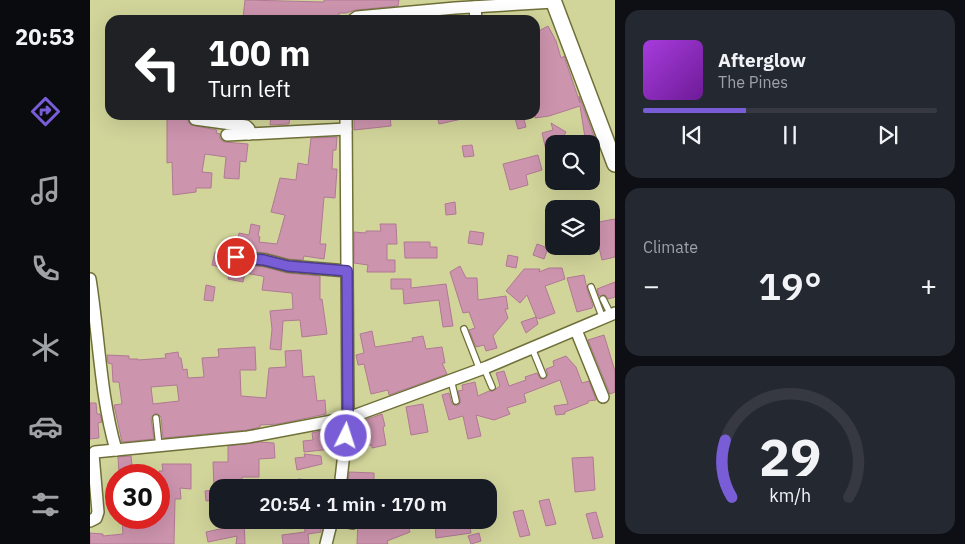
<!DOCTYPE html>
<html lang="en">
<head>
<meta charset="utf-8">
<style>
  :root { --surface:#171b24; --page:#242831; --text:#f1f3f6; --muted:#9ea1a6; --line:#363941; --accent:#785dd7 }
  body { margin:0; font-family:"IBM Plex Sans",sans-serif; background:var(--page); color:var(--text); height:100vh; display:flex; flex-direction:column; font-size:19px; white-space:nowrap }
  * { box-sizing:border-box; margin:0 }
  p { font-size:16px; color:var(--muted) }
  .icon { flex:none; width:28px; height:28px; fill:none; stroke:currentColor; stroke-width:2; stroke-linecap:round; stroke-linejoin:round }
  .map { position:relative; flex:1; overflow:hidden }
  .side { display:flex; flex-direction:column; gap:10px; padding:10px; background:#0d0f14; width:350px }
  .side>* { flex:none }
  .top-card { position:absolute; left:15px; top:15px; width:435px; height:105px; border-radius:15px; box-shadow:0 5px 20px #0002; background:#202124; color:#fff; overflow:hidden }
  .fabs { position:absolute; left:455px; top:135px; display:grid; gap:10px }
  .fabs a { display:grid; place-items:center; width:55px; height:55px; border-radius:10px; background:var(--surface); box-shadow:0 5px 20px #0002; font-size:25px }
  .speed { position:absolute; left:15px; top:464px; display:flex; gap:10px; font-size:25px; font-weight:700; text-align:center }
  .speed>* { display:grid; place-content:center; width:65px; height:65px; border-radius:50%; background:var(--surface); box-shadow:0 5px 20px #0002; line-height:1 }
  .speed .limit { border:8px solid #d22; background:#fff; color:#111 }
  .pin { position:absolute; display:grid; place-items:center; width:42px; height:42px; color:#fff; margin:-21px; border:2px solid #fff; border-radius:50%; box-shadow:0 1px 5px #0007 }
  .me { position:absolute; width:55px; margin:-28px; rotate:4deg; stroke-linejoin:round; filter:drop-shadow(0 0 4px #0008) }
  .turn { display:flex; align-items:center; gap:18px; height:105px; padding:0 20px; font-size:22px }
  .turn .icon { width:65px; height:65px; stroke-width:2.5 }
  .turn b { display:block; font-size:35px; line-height:42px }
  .big { font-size:38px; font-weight:600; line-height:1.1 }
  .side .widget { flex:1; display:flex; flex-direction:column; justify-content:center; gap:8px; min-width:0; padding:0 18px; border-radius:15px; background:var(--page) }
  .side .dial { align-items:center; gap:0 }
  .dial svg { height:130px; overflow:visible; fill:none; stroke:var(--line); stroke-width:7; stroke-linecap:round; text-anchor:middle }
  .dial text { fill:var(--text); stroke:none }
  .song { display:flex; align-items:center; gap:15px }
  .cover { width:60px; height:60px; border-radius:8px; background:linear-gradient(135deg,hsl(280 70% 55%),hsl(280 70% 35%)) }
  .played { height:5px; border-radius:2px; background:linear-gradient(90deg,var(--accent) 35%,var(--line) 35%) }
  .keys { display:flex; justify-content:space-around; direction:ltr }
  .heat { display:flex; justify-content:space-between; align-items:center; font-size:28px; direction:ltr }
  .trip { position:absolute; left:119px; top:479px; width:288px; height:50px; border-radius:15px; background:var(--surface); box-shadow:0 5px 20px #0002; font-weight:600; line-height:50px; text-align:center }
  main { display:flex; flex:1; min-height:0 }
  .dock { display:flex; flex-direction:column; width:90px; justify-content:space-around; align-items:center; background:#090b0e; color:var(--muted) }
  .dock .icon { width:35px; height:35px }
  .dock .current { color:var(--accent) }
  .dock b { font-size:22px; color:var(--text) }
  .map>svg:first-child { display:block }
</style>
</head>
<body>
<main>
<nav class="dock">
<b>20:53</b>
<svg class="icon current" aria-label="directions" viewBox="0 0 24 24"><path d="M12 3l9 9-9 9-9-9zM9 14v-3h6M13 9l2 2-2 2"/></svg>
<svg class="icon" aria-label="music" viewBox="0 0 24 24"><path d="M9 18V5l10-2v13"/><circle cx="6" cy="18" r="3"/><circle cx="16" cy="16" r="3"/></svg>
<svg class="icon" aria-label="phone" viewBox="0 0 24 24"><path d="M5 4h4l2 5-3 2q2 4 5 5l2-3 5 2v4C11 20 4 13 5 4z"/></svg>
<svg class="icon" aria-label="climate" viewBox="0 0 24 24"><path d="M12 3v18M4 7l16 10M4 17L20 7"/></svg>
<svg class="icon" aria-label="car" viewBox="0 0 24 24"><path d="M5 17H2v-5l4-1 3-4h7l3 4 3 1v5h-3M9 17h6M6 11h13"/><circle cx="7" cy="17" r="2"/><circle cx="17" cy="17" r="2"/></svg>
<svg class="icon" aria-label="filters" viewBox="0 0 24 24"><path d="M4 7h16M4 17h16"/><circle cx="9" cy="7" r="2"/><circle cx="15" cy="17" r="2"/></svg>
</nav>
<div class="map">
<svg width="525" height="544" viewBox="0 0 525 544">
  <rect width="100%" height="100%" fill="#d2d59a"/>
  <!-- building -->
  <g fill="#cd94ae" stroke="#b07993" fill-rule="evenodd">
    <polygon points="155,0 234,2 234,0 309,0 308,6 266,10 256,13 249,13 249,20 168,20 153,18"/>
    <polygon points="458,26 466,41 471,58 474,56 490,103 489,96 507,144 496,144 490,106 459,116 445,118 445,33"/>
    <polygon points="77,115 99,115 98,121 101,125 127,130 126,133 130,134 130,139 134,142 158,144 156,162 150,161 149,179 134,178 136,157 115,154 112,172 122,173 121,188 106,188 106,192 83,195 82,162 77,163"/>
    <polygon points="181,115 200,115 199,124 180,125"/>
    <polygon points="264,115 300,115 301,126 264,130"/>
    <polygon points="347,115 371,115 372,119 349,124"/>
    <polygon points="433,116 436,127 428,129 425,118"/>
    <polygon points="461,123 476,132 469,144 463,144 464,148 456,150 452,133 463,130"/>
    <polygon points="247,137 246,150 243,150 242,169 247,169 245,198 234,197 230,244 236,244 234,259 214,256 213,260 199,259 176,253 146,250 149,233 159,235 161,224 170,226 168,236 170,237 169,242 187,244 195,215 181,212 190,178 206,180 208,163 218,165 221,138"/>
    <polygon points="382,145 384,156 374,157 372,146"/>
    <polygon points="448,155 452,170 436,175 438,185 420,190 413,164"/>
    <polygon points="365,202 366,214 356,215 355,204"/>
    <polygon points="525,219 525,257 512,260 503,223"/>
    <polygon points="290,224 306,224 307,244 297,244 297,260 305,260 305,272 277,272 278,265 264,263 264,232 276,233 276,231 291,231"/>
    <polygon points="380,231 394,233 392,245 378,243"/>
    <polygon points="314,242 340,242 340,247 347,247 347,258 315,258"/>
    <polygon points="447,244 458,248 454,259 443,255"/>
    <polygon points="125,252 140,256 142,263 146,264 174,267 197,273 230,276 230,300 232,299 237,334 212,337 210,320 193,321 191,350 180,349 182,329 180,311 203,309 202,293 172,290 174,277 172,276 155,273 153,282 138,279 140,270 122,265"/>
    <polygon points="418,255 428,257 426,268 416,266"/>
    <polygon points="370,266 376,278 387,278 388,300 416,296 418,309 415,309 418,318 403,336 407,348 396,351 394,345 386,347 379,330 385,328 379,312 373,313 360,272"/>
    <polygon points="459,268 472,268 475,279 455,286 465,313 449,319 446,317 448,324 436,333 431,322 446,317 437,295 430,303 416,291 434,269 450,269 449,272"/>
    <polygon points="494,275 497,289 503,306 502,308 487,312 477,278"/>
    <polygon points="301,279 321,279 321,288 356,284 363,326 353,327 349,300 314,304 313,289 301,289"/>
    <polygon points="525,282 525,297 518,299 515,295 509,296 507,289"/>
    <polygon points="116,285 125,287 123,301 114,300"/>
    <polygon points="282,331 285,347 323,341 322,338 333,336 336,349 352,347 355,363 352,363 357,374 299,395 298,390 281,394 274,364 268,365 266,355 274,353 270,334"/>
    <polygon points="514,335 525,371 525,392 520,394 498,340"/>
    <path d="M165 347 166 370H150L151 396 176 398 179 368 196 367 195 351 211 350 213 377 224 376 227 401 235 400 236 414 188 424 170 425V427L157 430 73 438 71 417 68 414 65 413 61 418 64 439 32 442 24 405 32 404 29 382H23L22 364 18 363 17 355 39 356V359H48V360L76 358 75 354 88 352 89 358H91L93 370 97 369 98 378 114 377 112 358 129 357 128 349ZM87 385 89 401 63 404 61 387Z"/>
    <polygon points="476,356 486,367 492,383 499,381 506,400 498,401 498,403 475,412 475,414 466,415 464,406 478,404 470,380 434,394 436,402 417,408 420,414 404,420 386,415 391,436 378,439 373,416 359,420 352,395 359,393 362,404 367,406 371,402 368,391 373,390 372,385 385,382 388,396 399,391 403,391 410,386 406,373 414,371 419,386 436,380 435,377 447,373 450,378 454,379 458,375 456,369 464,366 463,361"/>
    <polygon points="0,403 6,403 7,414 10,414 12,422 8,423 9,438 0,439"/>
    <polygon points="333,404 338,432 321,435 316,407"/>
    <polygon points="292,414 295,426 293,427 296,445 282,448 282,445 262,447 264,430 277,429 275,420"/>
    <polygon points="235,430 236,436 238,435 242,449 214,452 213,441 223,440 222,433"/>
    <polygon points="170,442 184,443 185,458 169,459 169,477 152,477 152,488 124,488 123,462 138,462 138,446"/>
    <polygon points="214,454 231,456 232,464 207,470 205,458 215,457"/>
    <polygon points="41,456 43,475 29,474 28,457"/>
    <polygon points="503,457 505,490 485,492 482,458"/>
    <polygon points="72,464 101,464 101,489 90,488 91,499 85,499 84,544 0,544 0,533 13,534 13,536 33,534 32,518 46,518 46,524 59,523 59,518 69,518 69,471 73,471"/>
    <polygon points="259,472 284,473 284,484 271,484 271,488 258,488"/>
    <polygon points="208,479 234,481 234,488 209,488"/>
    <polygon points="125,490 125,500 116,501 115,491"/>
    <polygon points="459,499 466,524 456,526 449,501"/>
    <polygon points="433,510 440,535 430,537 423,512"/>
    <polygon points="506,512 513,537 503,539 496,514"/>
    <polygon points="144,520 154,520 155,544 146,544 147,536 118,542 116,532 144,526"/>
    <polygon points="214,520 231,520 231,532 218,534 219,544 193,544 192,535 215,532"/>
    <polygon points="268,520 283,520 282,528 304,520 316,520 320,532 297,541 298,544 267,544"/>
    <polygon points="379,520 381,533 346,538 345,523"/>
    <polygon points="389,533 391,541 381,544 378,536"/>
  </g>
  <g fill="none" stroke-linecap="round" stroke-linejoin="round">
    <!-- service casing -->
    <g stroke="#6f7039" stroke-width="8">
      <g id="service">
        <polyline points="501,287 513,319"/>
        <polyline points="513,299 521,315"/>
        <polyline points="374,329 390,370"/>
        <polyline points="442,348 453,375"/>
        <polyline points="394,368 402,387"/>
        <polyline points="361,380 366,401"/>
        <polyline points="66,418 69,446"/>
        <polyline points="242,522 263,526"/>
      </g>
    </g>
    <!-- minor casing -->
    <g stroke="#6f7039" stroke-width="14">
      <g id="minor">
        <polyline points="385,7 386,20"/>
        <polyline points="263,20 267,17 365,8 464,2"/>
        <polyline points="105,119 156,126 159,129 159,134"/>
        <polyline points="137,135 256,129"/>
        <polyline points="147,257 175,260 198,266 257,271"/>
        <path d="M0 279C9 335 10 395 26 450"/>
        <polyline points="486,330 513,397"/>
        <polyline points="250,488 258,418 256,115"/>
        <polyline points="0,521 6,518 8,512 3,454 5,452 158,437 258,418 397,367 525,313"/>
        <polyline points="236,544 242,520"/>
      </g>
    </g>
    <!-- tertiary casing -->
    <g stroke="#6f7039" stroke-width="18">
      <polyline id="tertiary" points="463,0 525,164"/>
    </g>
    <!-- service -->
    <use href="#service" stroke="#fff" stroke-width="5.5"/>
    <!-- minor -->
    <use href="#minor" stroke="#fff" stroke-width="11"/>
    <!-- tertiary -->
    <use href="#tertiary" stroke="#fff" stroke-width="15"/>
  </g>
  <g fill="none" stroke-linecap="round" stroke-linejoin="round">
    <!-- route casing -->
    <g stroke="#4e3c8c" stroke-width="12">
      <polyline id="route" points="146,257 174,260 198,266 257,271 258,418 256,436"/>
    </g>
    <!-- route -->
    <use href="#route" stroke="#785dd7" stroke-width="9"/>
  </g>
</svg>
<div class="fabs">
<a><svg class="icon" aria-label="search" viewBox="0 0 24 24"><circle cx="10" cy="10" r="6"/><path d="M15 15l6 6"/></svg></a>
<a><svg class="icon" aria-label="layers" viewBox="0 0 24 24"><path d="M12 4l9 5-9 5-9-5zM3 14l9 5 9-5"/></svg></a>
</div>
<div class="speed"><div class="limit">30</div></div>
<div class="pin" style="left:146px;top:257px;background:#d93025"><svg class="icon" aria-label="arrive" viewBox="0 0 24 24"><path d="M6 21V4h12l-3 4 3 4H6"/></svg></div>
<svg class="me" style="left:256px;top:436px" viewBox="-20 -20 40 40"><circle r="17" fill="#785dd7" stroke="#fff" stroke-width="3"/><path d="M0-11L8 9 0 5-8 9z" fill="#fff"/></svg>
<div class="trip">20:54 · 1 min · 170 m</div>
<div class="top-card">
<div class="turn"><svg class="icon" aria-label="left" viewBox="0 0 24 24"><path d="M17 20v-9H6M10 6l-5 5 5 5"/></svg><div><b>100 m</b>Turn left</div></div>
</div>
</div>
<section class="side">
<div class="widget">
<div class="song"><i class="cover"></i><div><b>Afterglow</b><p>The Pines</p></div></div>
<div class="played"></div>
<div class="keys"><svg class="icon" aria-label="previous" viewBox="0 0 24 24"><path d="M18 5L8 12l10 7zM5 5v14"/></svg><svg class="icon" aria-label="pause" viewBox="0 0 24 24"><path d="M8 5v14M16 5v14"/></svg><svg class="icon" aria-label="next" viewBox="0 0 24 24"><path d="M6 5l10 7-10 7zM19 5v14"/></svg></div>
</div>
<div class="widget"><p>Climate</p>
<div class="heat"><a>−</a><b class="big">19°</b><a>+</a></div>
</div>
<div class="widget dial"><svg viewBox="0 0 100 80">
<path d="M14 69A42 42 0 1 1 86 69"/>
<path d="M14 69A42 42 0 0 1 10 34" stroke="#785dd7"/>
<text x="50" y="56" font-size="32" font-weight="700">29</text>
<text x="50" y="72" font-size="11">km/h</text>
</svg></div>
</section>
</main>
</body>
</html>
